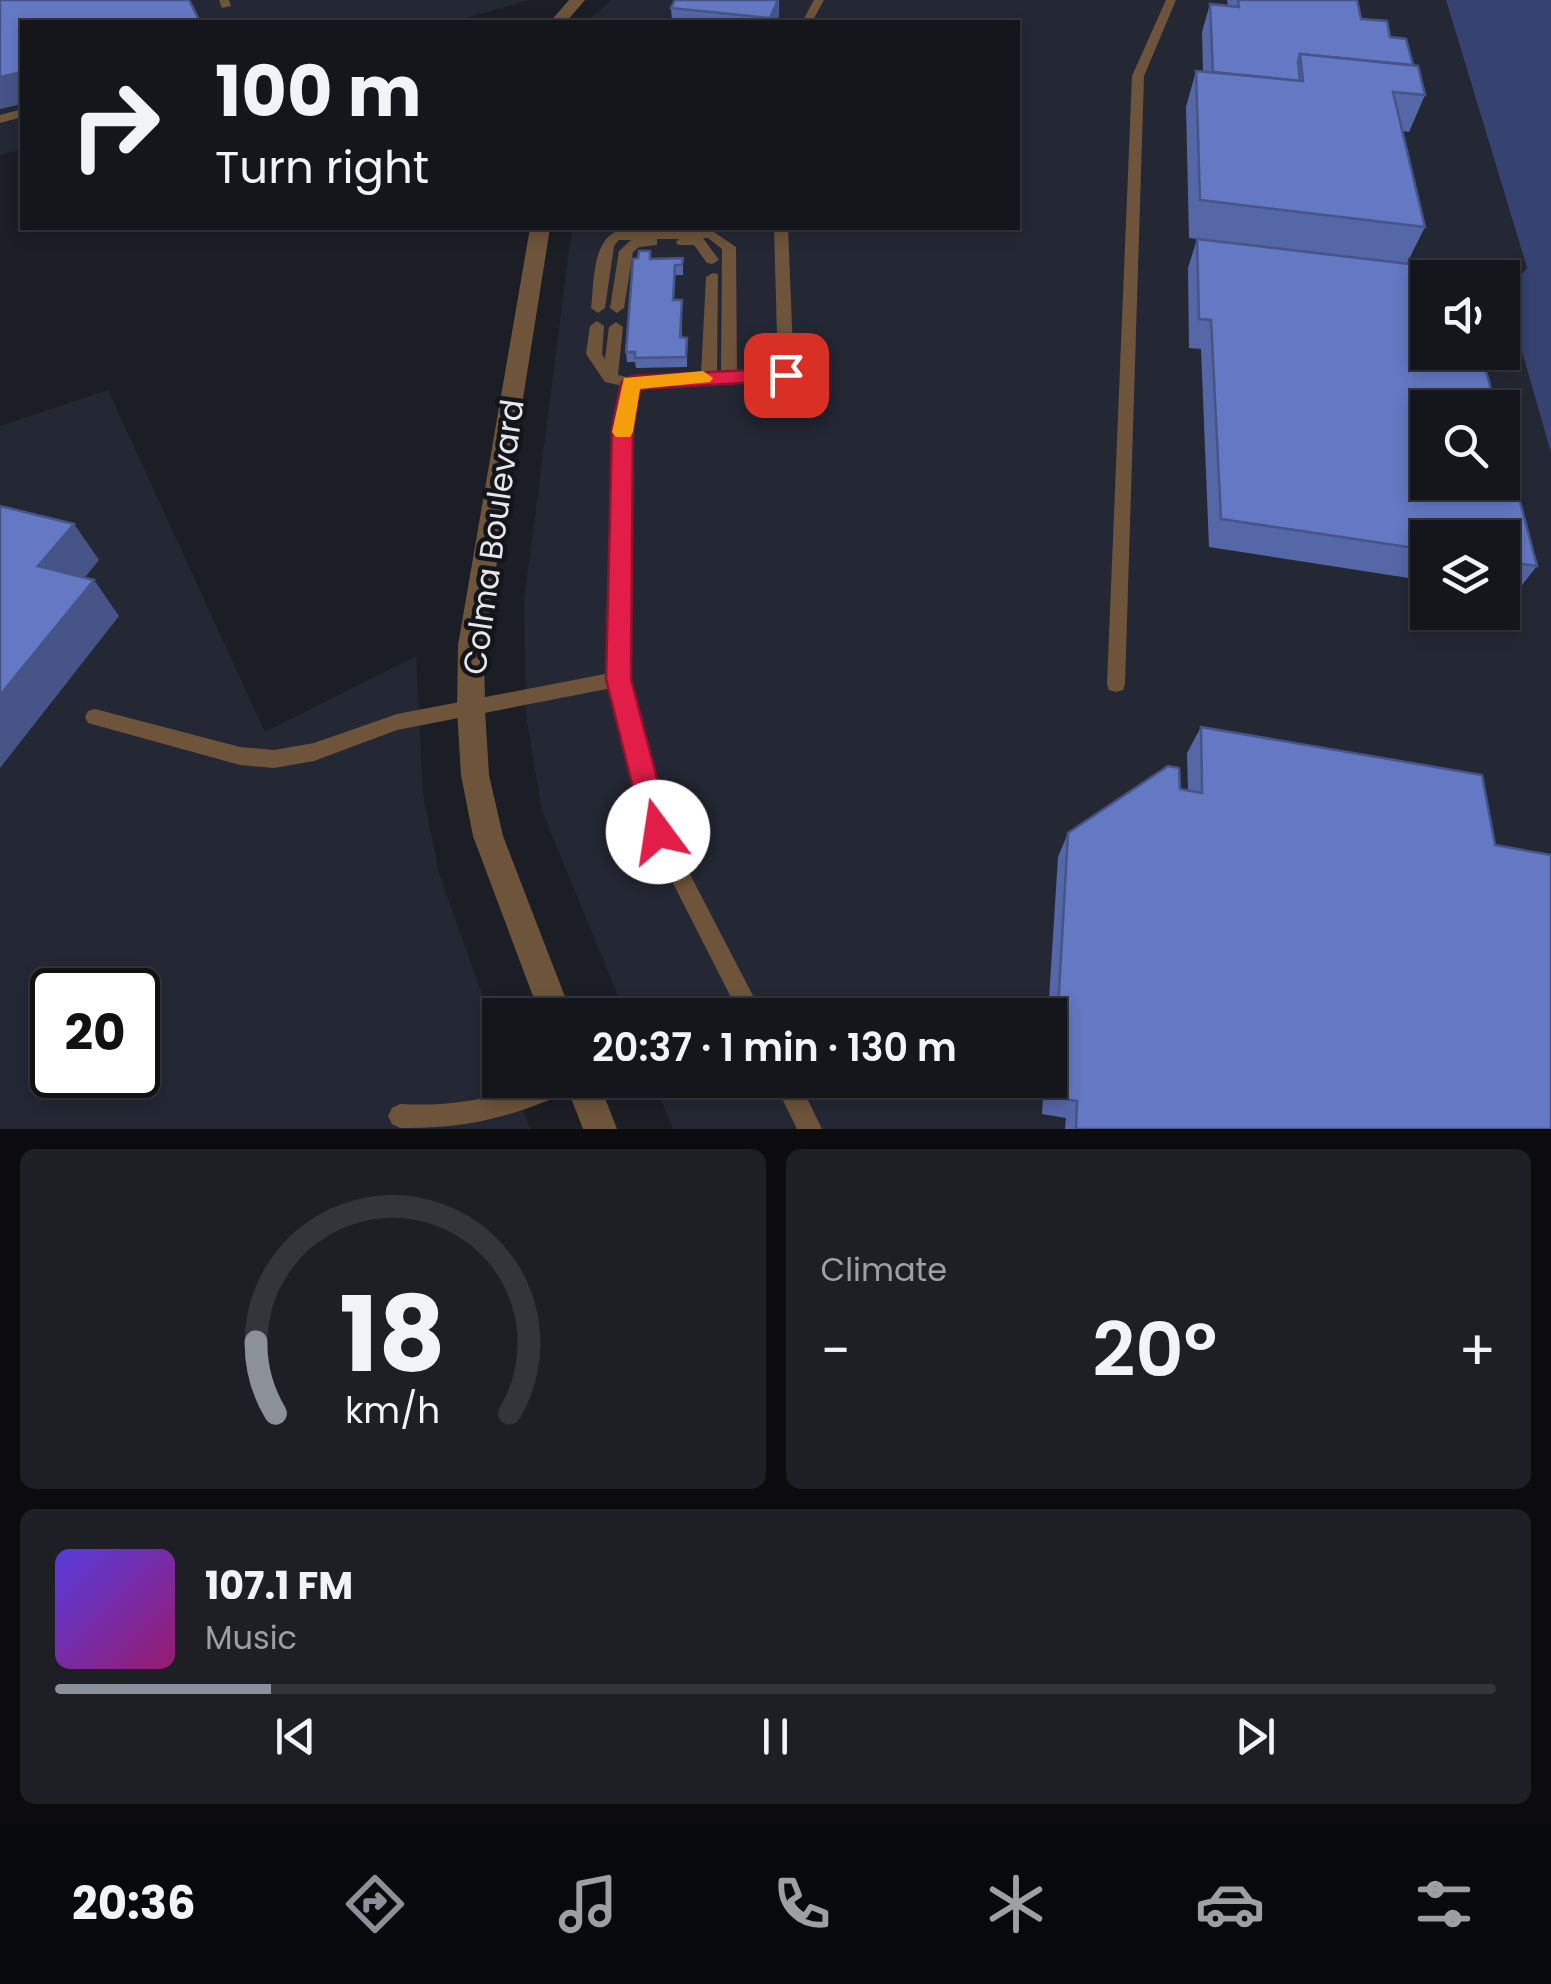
<!DOCTYPE html>
<html lang="en">
<head>
<meta charset="utf-8">
<style>
  :root { --surface:#15161c; --page:#1e1f25; --text:#f1f3f6; --muted:#9d9fa3; --line:#34353b; --accent:#8c9099 }
  body { margin:0; font-family:Poppins,sans-serif; background:var(--page); color:var(--text); height:100vh; display:flex; flex-direction:column; font-size:38px; white-space:nowrap }
  * { box-sizing:border-box; margin:0 }
  p { font-size:32px; color:var(--muted) }
  .icon { flex:none; width:55px; height:55px; fill:none; stroke:currentColor; stroke-width:2; stroke-linecap:round; stroke-linejoin:round }
  .map { position:relative; height:1129px; overflow:hidden }
  .sheet { display:flex; flex-direction:column; gap:20px; padding:20px; background:#0c0c0f; flex:1 }
  .sheet>* { flex:none }
  .banner { position:absolute; left:20px; top:20px; width:1000px; height:210px; border-radius:0px; box-shadow:0 5px 15px #0003,0 0 0 2px var(--line); background:#15161c; color:var(--text); overflow:hidden }
  .buttons { position:absolute; left:1410px; top:260px; display:grid; gap:20px }
  .buttons a { display:grid; place-items:center; width:110px; height:110px; border-radius:0px; background:var(--surface); box-shadow:0 5px 15px #0003,0 0 0 2px var(--line); font-size:50px }
  .speed { position:absolute; left:30px; top:968px; display:flex; gap:20px; font-size:50px; font-weight:700; text-align:center }
  .speed>* { display:grid; place-content:center; width:130px; height:130px; border-radius:50%; background:var(--surface); box-shadow:0 5px 15px #0003,0 0 0 2px var(--line); line-height:1 }
  .speed .limit { border:5px solid #111; border-radius:15px; background:#fff; color:#111 }
  .pin { position:absolute; display:grid; place-items:center; width:85px; height:85px; color:#fff; margin:-42px; border-radius:20px; box-shadow:0 5px 15px #0006 }
  .me { position:absolute; width:110px; margin:-55px; rotate:346deg; stroke-linejoin:round; filter:drop-shadow(0 0 8px #0008) }
  .turn { display:flex; align-items:center; gap:35px; height:210px; padding:0 30px; font-size:45px }
  .turn .icon { width:130px; height:130px; stroke-width:2.5 }
  .turn b { display:block; font-size:70px; line-height:85px }
  .big { font-size:75px; font-weight:600; line-height:1.1 }
  .sheet .tile { flex:1; display:flex; flex-direction:column; justify-content:center; gap:15px; min-width:0; padding:0 35px; border-radius:15px; background:var(--page) }
  .sheet .dial { align-items:center; gap:0 }
  .dial svg { height:260px; overflow:visible; fill:none; stroke:var(--line); stroke-width:7; stroke-linecap:round; text-anchor:middle }
  .dial text { fill:var(--text); stroke:none }
  .song { display:flex; align-items:center; gap:30px }
  .cover { width:120px; height:120px; border-radius:15px; background:linear-gradient(135deg,hsl(250 70% 55%),hsl(320 70% 35%)) }
  .played { height:10px; border-radius:5px; background:linear-gradient(90deg,var(--accent) 15%,var(--line) 15%) }
  .keys { display:flex; justify-content:space-around; direction:ltr }
  .heat { display:flex; justify-content:space-between; align-items:center; font-size:55px; direction:ltr }
  .sheet .tiles { flex:1; display:grid; gap:20px; grid-template-columns:1fr 1fr }
  .tile:last-child { grid-column:span 2 }
  .trip { position:absolute; left:482px; top:998px; width:585px; height:100px; border-radius:0px; background:var(--surface); box-shadow:0 5px 15px #0003,0 0 0 2px var(--line); font-weight:600; line-height:100px; text-align:center }
  .tabs { display:flex; height:160px; justify-content:space-around; align-items:center; background:#08090b; color:var(--muted) }
  .tabs .icon { width:70px; height:70px }
  .tabs .active { color:var(--accent) }
  .tabs b { font-size:45px; color:var(--text) }
  .map>svg:first-child { display:block }
</style>
</head>
<body>
<div class="map">
<svg width="1551" height="1129" viewBox="0 0 1551 1129">
  <rect width="100%" height="100%" fill="#1c1e25"/>
  <!-- built -->
  <g fill="#242834" fill-rule="evenodd">
    <polygon points="0,0 529,0 452,22 22,22 22,149 0,155"/>
    <path d="M611 0H1446L1527 269 1506 295 1551 453V1129H673L653 1080H1050V1015H626L542 811 526 715 524 601 572 228H1018V22H586ZM1428 278H1502V352H1428ZM1428 408H1502V482H1428ZM1428 538H1502V612H1428Z"/>
    <path d="M108 390 265 732 416 656 423 794 439 873 500 1045V1080H513L530 1129H0V426ZM52 990H138V1075H52Z"/>
  </g>
  <!-- green -->
  <polygon fill="#364270" points="1446,0 1551,0 1551,453 1506,295 1527,268"/>
  <g fill="none" stroke-linecap="round" stroke-linejoin="round">
    <!-- lane -->
    <g fill="#6e543a" fill-rule="evenodd">
      <polygon points="219,0 229,0 231,6 222,8"/>
      <polygon points="814,0 824,0 812,22 802,22"/>
      <polygon points="1166,0 1176,0 1144,76 1125,684 1123,690 1116,692 1109,690 1107,684 1132,76"/>
      <polygon points="22,109 22,117 0,123 0,115"/>
      <path d="M774 228H788L794 375 791 379 638 388 631 428 628 679 667 830 763 1015H740L647 832 612 688 397 730 314 761 274 768 240 765 88 723 85 717 88 711 95 709 240 747 274 750 314 743 397 714 610 673 615 428 623 386 605 382 586 354 590 326 597 321 604 326 602 354 605 359 609 327 616 322 623 327 618 375 631 378 701 374 706 277 713 273 718 274 717 373H721L722 249 708 238H703L719 260 712 264 707 263 694 245H678L676 242 679 239H657V245L639 247 633 252 624 308 617 313 610 308 619 251 631 240H619L614 246 605 308 598 313 591 308C594 284 592 244 615 232L711 230 736 247 737 372 778 370Z"/>
      <path d="M542 1080H582L578 1088C513 1116 472 1129 400 1128L392 1124 388 1116 392 1108 400 1104C451 1107 494 1099 542 1080Z"/>
      <polygon points="773,1080 798,1080 822,1129 797,1129"/>
    </g>
    <!-- street -->
    <g fill="#6e543a" fill-rule="evenodd">
      <polygon points="569,0 585,0 566,22 550,22"/>
      <polygon points="530,228 550,228 484,645 485,710 489,775 503,836 572,1015 540,1015 473,836 461,775 457,710 458,645"/>
      <polygon points="564,1080 598,1080 617,1129 583,1129"/>
    </g>
  </g>
  <!-- wall -->
  <g fill="#5667a8">
    <polygon points="675,0 779,0 779,16 776,22 672,22 671,8"/>
    <polygon points="1227,0 1357,0 1361,19 1390,37 1413,65 1425,95 1409,132 1403,131 1425,227 1407,263 1537,566 1515,594 1502,592 1502,538 1428,538 1428,581 1209,547 1201,349 1189,348 1188,268 1197,239 1205,240 1189,238 1186,107 1196,71 1203,71 1202,32 1210,4 1228,6"/>
    <polygon points="650,251 651,259 683,258 683,275 675,275 674,300 682,300 682,337 687,338 687,367 636,368 635,362 627,362 626,352 638,258"/>
    <polygon points="1201,727 1495,845 1551,1129 1065,1129 1066,1118 1042,1114 1044,1080 1050,1080 1050,1015 1048,1015 1058,857 1068,833 1180,789 1188,791 1187,753"/>
  </g>
  <!-- shaded-wall -->
  <g fill="#465488">
    <polygon points="778,0 779,16 776,22 770,22 770,18"/>
    <polygon points="22,72 22,104 0,109 0,77"/>
    <polygon points="74,524 99,560 65,602 38,566"/>
    <polygon points="94,580 119,616 0,768 0,695"/>
  </g>
  <!-- building -->
  <g fill="#6478c3" stroke="#465488" stroke-width="2.5">
    <polygon points="0,0 189,0 200,22 22,22 22,72 0,77"/>
    <polygon points="675,0 778,0 770,18 671,8"/>
    <polygon points="1238,0 1357,0 1361,19 1387,21 1390,37 1406,39 1413,65 1300,54 1298,62 1300,81 1213,72 1210,4 1239,7"/>
    <polygon points="1300,54 1418,66 1425,95 1393,92 1425,227 1200,200 1196,71 1303,81"/>
    <polygon points="1197,239 1460,270 1462,278 1428,278 1428,352 1481,352 1496,408 1428,408 1428,482 1502,482 1502,434 1537,566 1502,561 1502,538 1428,538 1428,550 1221,519 1211,320 1199,319"/>
    <polygon points="639,251 650,251 650,259 683,258 682,265 675,265 673,300 682,300 680,337 687,338 686,357 635,358 635,352 626,352 633,259 638,258"/>
    <polygon points="0,506 74,524 38,566 94,580 0,695"/>
    <polygon points="1201,727 1482,775 1495,845 1551,855 1551,1129 1076,1129 1077,1101 1053,1097 1068,833 1168,766 1179,768 1180,789 1202,793"/>
  </g>
  <!-- route -->
  <polygon fill="#e11d48" stroke="#92132f" stroke-width="2.5" points="786,368 796,375 793,380 640,389 633,428 631,679 671,832 667,841 658,845 648,841 644,832 606,679 612,428 621,383 631,376"/>
  <!-- slow -->
  <polygon fill="#f59e0b" points="703,371 713,378 710,382 640,389 633,432 630,437 616,437 612,432 624,378"/>
  <g text-anchor="middle" dominant-baseline="central" stroke-width="9" stroke-linejoin="round" paint-order="stroke">
    <!-- street labels -->
    <g font-size="32" fill="#e5e7eb" stroke="#13151b">
      <text transform="translate(493 537) rotate(-82)">Colma Boulevard</text>
    </g>
  </g>
</svg>
<div class="buttons">
<a><svg class="icon" aria-label="sound" viewBox="0 0 24 24"><path d="M4 9h4l5-4v14l-5-4H4zM17 9q2 3 0 6"/></svg></a>
<a><svg class="icon" aria-label="search" viewBox="0 0 24 24"><circle cx="10" cy="10" r="6"/><path d="M15 15l6 6"/></svg></a>
<a><svg class="icon" aria-label="layers" viewBox="0 0 24 24"><path d="M12 4l9 5-9 5-9-5zM3 14l9 5 9-5"/></svg></a>
</div>
<div class="speed"><div class="limit">20</div></div>
<div class="pin" style="left:786px;top:375px;background:#d93025"><svg class="icon" aria-label="arrive" viewBox="0 0 24 24"><path d="M6 21V4h12l-3 4 3 4H6"/></svg></div>
<svg class="me" style="left:658px;top:832px" viewBox="-20 -20 40 40"><circle r="19" fill="#fff"/><path d="M0-13L10 11 0 6-10 11z" fill="#e11d48"/></svg>
<div class="trip">20:37 · 1 min · 130 m</div>
<div class="banner">
<div class="turn"><svg class="icon" aria-label="right" viewBox="0 0 24 24"><path d="M7 20v-9h11M14 6l5 5-5 5"/></svg><div><b>100 m</b>Turn right</div></div>
</div>
</div>
<section class="sheet">
<div class="tiles">
<div class="tile dial"><svg viewBox="0 0 100 80">
<path d="M14 69A42 42 0 1 1 86 69"/>
<path d="M14 69A42 42 0 0 1 8 47" stroke="#8c9099"/>
<text x="50" y="56" font-size="32" font-weight="700">18</text>
<text x="50" y="72" font-size="11">km/h</text>
</svg></div>
<div class="tile"><p>Climate</p>
<div class="heat"><a>−</a><b class="big">20°</b><a>+</a></div>
</div>
<div class="tile">
<div class="song"><i class="cover"></i><div><b>107.1 FM</b><p>Music</p></div></div>
<div class="played"></div>
<div class="keys"><svg class="icon" aria-label="previous" viewBox="0 0 24 24"><path d="M18 5L8 12l10 7zM5 5v14"/></svg><svg class="icon" aria-label="pause" viewBox="0 0 24 24"><path d="M8 5v14M16 5v14"/></svg><svg class="icon" aria-label="next" viewBox="0 0 24 24"><path d="M6 5l10 7-10 7zM19 5v14"/></svg></div>
</div>
</div>
</section>
<nav class="tabs">
<b>20:36</b>
<svg class="icon active" aria-label="directions" viewBox="0 0 24 24"><path d="M12 3l9 9-9 9-9-9zM9 14v-3h6M13 9l2 2-2 2"/></svg>
<svg class="icon" aria-label="music" viewBox="0 0 24 24"><path d="M9 18V5l10-2v13"/><circle cx="6" cy="18" r="3"/><circle cx="16" cy="16" r="3"/></svg>
<svg class="icon" aria-label="phone" viewBox="0 0 24 24"><path d="M5 4h4l2 5-3 2q2 4 5 5l2-3 5 2v4C11 20 4 13 5 4z"/></svg>
<svg class="icon" aria-label="climate" viewBox="0 0 24 24"><path d="M12 3v18M4 7l16 10M4 17L20 7"/></svg>
<svg class="icon" aria-label="car" viewBox="0 0 24 24"><path d="M5 17H2v-5l4-1 3-4h7l3 4 3 1v5h-3M9 17h6M6 11h13"/><circle cx="7" cy="17" r="2"/><circle cx="17" cy="17" r="2"/></svg>
<svg class="icon" aria-label="filters" viewBox="0 0 24 24"><path d="M4 7h16M4 17h16"/><circle cx="9" cy="7" r="2"/><circle cx="15" cy="17" r="2"/></svg>
</nav>
</body>
</html>
